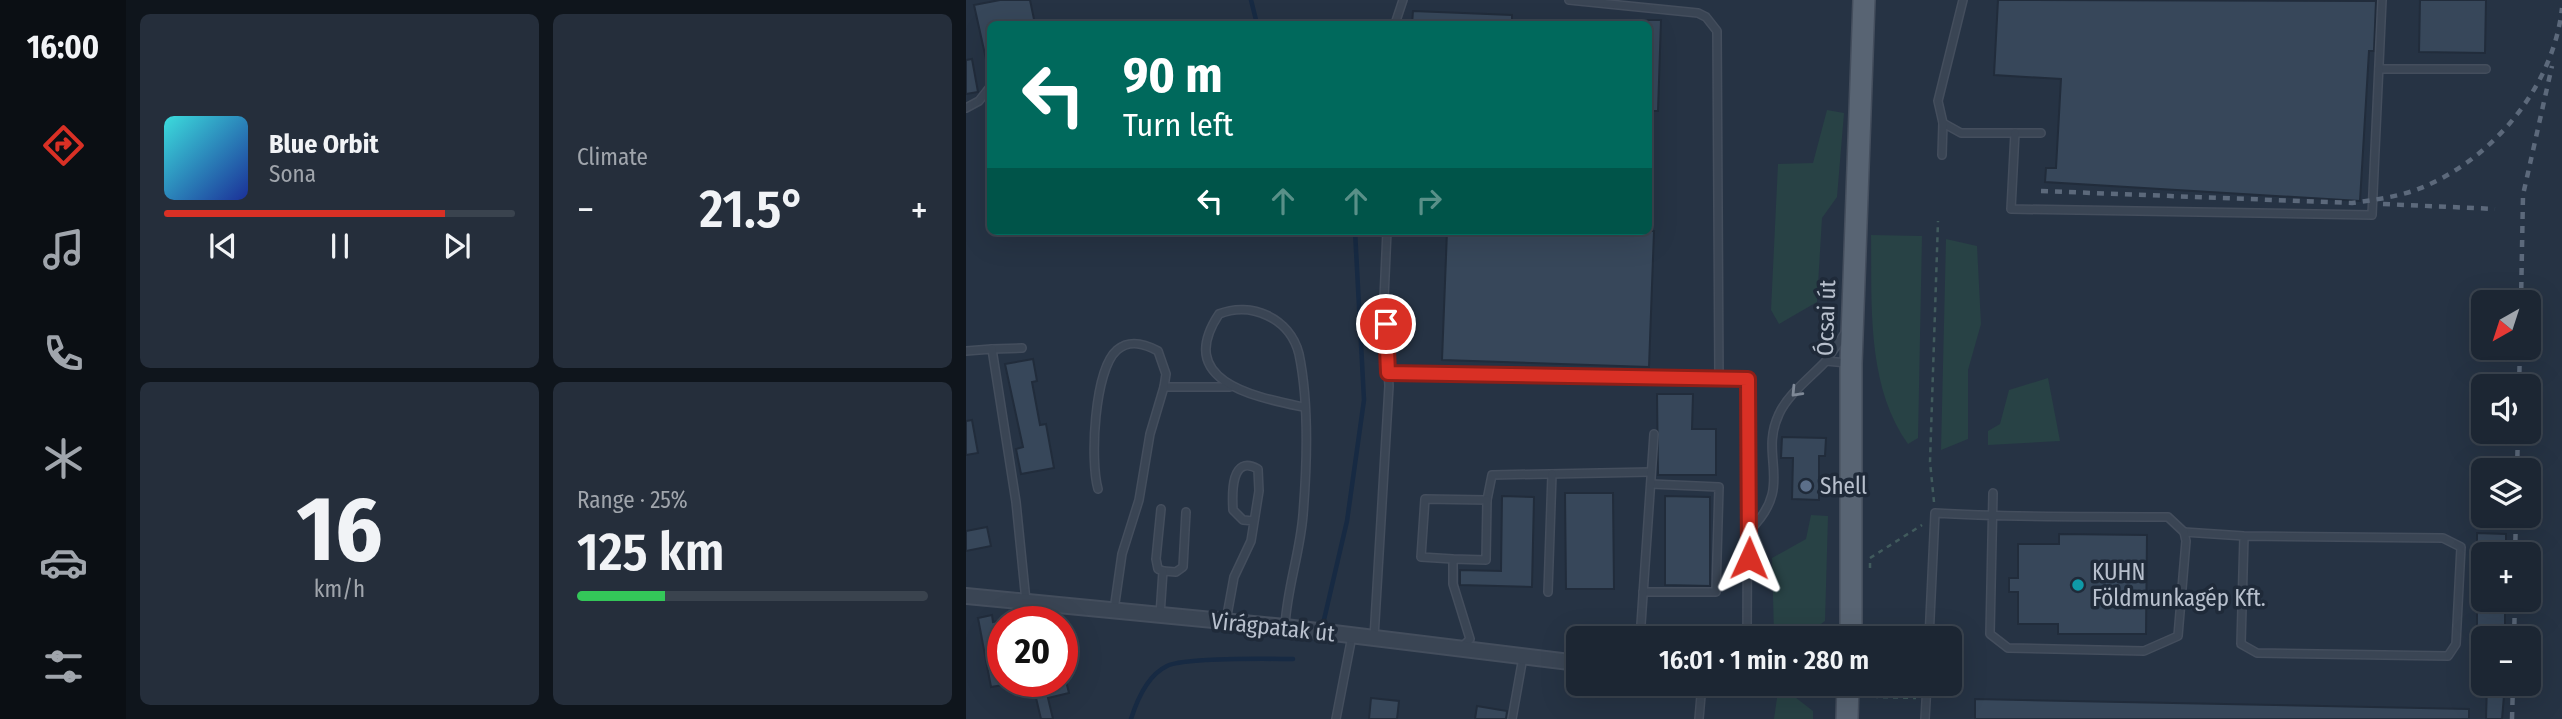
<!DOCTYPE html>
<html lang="en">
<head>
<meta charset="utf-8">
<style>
  :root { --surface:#1c2633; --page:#252e3b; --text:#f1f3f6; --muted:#a0a5ac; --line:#3a434e; --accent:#d93025 }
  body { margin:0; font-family:"Fira Sans Condensed",sans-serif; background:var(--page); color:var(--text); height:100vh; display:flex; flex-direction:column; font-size:26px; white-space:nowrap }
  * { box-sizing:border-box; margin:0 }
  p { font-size:23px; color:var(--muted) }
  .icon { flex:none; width:38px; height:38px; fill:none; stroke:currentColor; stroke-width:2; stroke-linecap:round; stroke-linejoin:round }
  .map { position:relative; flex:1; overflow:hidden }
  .side { display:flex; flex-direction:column; gap:14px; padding:14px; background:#0f151c; width:840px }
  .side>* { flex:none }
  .banner { position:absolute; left:21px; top:21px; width:665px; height:214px; border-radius:10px; box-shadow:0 7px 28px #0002,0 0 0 2px var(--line); background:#00695c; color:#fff; overflow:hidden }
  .needle { width:46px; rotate:219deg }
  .fabs { position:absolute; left:1505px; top:290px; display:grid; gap:14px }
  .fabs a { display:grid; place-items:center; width:70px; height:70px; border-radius:10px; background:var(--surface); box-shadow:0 7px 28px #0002,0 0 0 2px var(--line); font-size:35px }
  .speed { position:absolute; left:21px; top:606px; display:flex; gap:14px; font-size:35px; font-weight:700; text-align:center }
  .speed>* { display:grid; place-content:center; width:91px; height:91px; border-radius:50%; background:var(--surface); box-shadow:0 7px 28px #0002,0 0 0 2px var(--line); line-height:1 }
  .speed .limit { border:10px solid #d22; background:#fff; color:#111 }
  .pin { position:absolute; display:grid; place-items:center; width:60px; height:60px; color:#fff; margin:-30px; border:4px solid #fff; border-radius:50%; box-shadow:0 2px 7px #0007 }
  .me { position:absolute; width:77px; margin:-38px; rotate:1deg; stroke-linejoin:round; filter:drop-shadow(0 0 5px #0008) }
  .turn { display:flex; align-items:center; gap:24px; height:147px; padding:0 21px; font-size:32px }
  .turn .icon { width:91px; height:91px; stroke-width:2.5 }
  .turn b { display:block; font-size:49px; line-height:60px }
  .lanes { display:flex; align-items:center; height:66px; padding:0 21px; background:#0003; justify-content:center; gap:35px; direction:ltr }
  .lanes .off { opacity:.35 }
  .big { font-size:52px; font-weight:600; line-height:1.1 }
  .side .widget { flex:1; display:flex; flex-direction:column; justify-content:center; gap:10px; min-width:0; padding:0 24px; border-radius:10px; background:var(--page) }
  .side .dial { align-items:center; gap:0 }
  .dial b { font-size:91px; line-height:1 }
  .song { display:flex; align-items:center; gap:21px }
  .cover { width:84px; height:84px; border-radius:10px; background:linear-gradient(135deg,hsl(180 70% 55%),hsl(230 70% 35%)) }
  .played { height:7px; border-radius:4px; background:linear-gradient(90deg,var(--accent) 80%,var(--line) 80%) }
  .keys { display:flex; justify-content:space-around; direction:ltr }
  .heat { display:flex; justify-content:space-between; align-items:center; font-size:38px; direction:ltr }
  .charge { height:10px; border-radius:5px; background:linear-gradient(90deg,#34c759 25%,var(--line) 0) }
  .side .tiles { flex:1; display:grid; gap:14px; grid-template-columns:repeat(2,1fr) }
  .trip { position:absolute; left:600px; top:626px; width:396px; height:70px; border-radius:10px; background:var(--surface); box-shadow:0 7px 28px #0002,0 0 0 2px var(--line); font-weight:600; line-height:70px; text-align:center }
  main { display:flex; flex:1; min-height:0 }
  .menu { display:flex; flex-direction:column; width:126px; justify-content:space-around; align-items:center; background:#0b0f14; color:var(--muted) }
  .menu .icon { width:49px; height:49px }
  .menu .active { color:var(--accent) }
  .menu b { font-size:32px; color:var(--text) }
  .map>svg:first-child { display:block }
</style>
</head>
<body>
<main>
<nav class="menu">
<b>16:00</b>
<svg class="icon active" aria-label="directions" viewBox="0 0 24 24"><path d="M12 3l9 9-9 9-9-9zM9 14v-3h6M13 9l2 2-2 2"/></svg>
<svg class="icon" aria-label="music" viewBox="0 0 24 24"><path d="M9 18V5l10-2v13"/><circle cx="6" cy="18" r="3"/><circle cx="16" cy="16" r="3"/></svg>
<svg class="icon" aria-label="phone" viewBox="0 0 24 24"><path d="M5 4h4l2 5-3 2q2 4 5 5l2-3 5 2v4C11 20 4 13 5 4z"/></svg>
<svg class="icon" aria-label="climate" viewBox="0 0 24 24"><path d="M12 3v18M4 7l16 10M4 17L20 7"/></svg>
<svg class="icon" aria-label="car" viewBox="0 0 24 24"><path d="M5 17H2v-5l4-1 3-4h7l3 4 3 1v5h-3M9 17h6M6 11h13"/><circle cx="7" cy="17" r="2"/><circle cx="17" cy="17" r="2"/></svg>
<svg class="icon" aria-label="filters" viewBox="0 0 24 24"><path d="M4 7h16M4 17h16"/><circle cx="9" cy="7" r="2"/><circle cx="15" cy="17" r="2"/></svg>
</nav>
<section class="side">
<div class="tiles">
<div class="widget">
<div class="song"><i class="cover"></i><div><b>Blue Orbit</b><p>Sona</p></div></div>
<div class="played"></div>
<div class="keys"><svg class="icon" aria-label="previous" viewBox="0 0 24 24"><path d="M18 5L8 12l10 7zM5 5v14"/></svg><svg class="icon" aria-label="pause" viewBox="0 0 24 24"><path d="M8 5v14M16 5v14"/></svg><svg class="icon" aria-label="next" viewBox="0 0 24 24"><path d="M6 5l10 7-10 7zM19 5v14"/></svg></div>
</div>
<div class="widget"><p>Climate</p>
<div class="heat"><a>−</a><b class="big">21.5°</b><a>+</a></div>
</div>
<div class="widget dial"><b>16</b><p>km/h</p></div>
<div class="widget"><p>Range · 25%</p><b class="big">125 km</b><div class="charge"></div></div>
</div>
</section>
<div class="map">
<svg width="1596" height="719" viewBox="0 0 1596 719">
  <rect width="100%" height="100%" fill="#263344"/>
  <!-- green -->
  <g fill="#284245">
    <polygon points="861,110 878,113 871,197 856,218 851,302 813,324 805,310 812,164 847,163"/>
    <path d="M905 235 956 236 952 438 942 444C900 385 906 304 905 235Z"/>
    <polygon points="980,239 1011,246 1015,324 1002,370 1002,439 975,450"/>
    <polygon points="1082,378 1094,441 1022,445 1022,431 1034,424 1043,390"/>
    <path d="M845 515 862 516 859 621C841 634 831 643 808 635L806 558 840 539Z"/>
    <polygon points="816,687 847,711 847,719 808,719 811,698"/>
  </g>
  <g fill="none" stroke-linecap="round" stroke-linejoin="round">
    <!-- stream -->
    <g stroke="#172a43" stroke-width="4.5">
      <polyline points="285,0 291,24"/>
      <polyline points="357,624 381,521 398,400 389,231"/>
      <path d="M165 719C171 700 182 675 201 666 219 657 302 659 327 659"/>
    </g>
  </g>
  <!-- building -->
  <g fill="#37475a" stroke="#212c3b" stroke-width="2">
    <polygon points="34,0 64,0 69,24 24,24 24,59 20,59 8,5"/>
    <polygon points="1032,0 1410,1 1408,51 1403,51 1394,201 1079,182 1080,168 1090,168 1095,79 1028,75"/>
    <polygon points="1454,0 1520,0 1519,53 1453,52"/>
    <polygon points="447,11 546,15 546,24 446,24"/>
    <polygon points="682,20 695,20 692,111 682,111"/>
    <polygon points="6,59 12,92 0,94 0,60"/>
    <polygon points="481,231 688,231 683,367 476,360"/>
    <polygon points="67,359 71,381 66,382 74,425 80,424 88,468 55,474 50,449 57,447 39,364"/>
    <polygon points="691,394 727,394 726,429 750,429 750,475 692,475"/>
    <polygon points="6,420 12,453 0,455 0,421"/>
    <polygon points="816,437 860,438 859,456 853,456 853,500 826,499 827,458 815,458"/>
    <polygon points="599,493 647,493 648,589 600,589"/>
    <polygon points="536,496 568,497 566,587 494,585 494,570 535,571"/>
    <polygon points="699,496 744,497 744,586 699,585"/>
    <polygon points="21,527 25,546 0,551 0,531"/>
    <polygon points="1511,533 1540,534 1540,555 1511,555"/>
    <polygon points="1093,534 1181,535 1180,634 1092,634 1092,624 1052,624 1052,592 1043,592 1043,578 1052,578 1052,544 1093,544"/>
    <rect x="1511" y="600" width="28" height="39"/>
    <polygon points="26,615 27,622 37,620 37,685 25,687 12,618"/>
    <polygon points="66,681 100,681 103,693 82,698 87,719 75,719"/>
    <polygon points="1521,684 1539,684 1536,719 1520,719"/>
    <polygon points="405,698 433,701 431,719 403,719"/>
    <polygon points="1009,699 1503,709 1503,719 1009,719"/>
    <polygon points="511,706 541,711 540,719 509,719"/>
  </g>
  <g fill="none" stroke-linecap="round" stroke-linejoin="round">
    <!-- service casing -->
    <g stroke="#444e5d" stroke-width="10">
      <g id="service">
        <polyline points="603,0 732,13 740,17 751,31 753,380"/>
        <polyline points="429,24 437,0"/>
        <polyline points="1413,69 1520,69"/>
        <polyline points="0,108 13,101 24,87"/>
        <polyline points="977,123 995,133 1075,133"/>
        <polyline points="1049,133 1045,209 1406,215 1416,0"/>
        <polyline points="976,155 977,123 972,101 997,0"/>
        <polyline points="26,349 56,348"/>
        <polyline points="0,351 26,349 50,502 60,601"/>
        <polyline points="860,361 879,333"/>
        <polyline points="422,373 782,379 781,639"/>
        <polyline points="198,387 264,387"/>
        <path d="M132 489C124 461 128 370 151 350 164 339 179 344 192 351L200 374 198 387 184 434 173 500 156 554 148 610"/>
        <polyline points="521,500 526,475 685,472"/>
        <path d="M783 531C830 485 792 458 813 414 822 394 845 377 860 361L881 363"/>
        <polyline points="1218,532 1278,536 1477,538 1495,547 1490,644 1482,656 1291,653 1275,644 1278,536"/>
        <polyline points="487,559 455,557 459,499 521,500 520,560 487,559 487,584 504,639 495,648"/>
        <polyline points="197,571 210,572 217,567 220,512"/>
        <polyline points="582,592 586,474"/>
        <polyline points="677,592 750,592 753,487 685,484"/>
        <polyline points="194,615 197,571 192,569 190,559 195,509"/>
        <path d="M260 621 268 577 285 541 293 491 292 469C265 454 266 493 267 510L277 520 288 521"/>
        <path d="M319 626C321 588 334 553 337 515 341 466 343 402 333 354 324 318 285 301 253 314 208 382 290 397 337 407"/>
        <polyline points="408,638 423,386 418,299 421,231"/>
        <polyline points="674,639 688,434"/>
        <path d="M963 639 969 513C1046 518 1125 516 1202 517L1218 532 1220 541 1212 636 1178 651 1042 648 1024 634 1027 493"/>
        <polyline points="370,719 386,636"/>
        <polyline points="546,719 557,657"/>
        <polyline points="733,719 736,684"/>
        <polyline points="959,719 961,684"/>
      </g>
    </g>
    <!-- minor casing -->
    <g stroke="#444e5d" stroke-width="18">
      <polyline id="minor" points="0,596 319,627 612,663"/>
    </g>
    <!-- primary casing -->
    <g stroke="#444e5d" stroke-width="24">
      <g id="primary">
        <polyline points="885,639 885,364 898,0"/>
        <polyline points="881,719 882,684"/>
      </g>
    </g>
    <!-- path -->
    <g stroke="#415b5d" stroke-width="2.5" stroke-dasharray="5 5" stroke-linecap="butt">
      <polyline points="968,502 964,462 972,221"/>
      <polyline points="904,568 904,558 956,525"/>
      <polyline points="859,637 870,637"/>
      <polyline points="852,684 857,690 864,690"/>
      <polyline points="898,692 911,697 950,698"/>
    </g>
    <!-- service -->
    <use href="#service" stroke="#3a4554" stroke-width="7"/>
    <!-- minor -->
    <use href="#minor" stroke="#3a4554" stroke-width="14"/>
    <!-- primary -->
    <use href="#primary" stroke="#586473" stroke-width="21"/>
    <!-- rail -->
    <g stroke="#5c697b" stroke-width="4.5" stroke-dasharray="7 7" stroke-linecap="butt">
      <path d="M1075 191 1386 203C1413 199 1440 196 1464 184 1532 153 1588 83 1596 8"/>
      <polyline points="1417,204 1529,209"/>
      <polyline points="1555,303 1557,195 1586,66"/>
      <polyline points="1553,387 1554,348"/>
      <polyline points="1551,471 1552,432"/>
      <polyline points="1549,555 1550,516"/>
      <polyline points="1548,639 1549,600"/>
      <polyline points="1546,719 1547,684"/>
    </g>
  </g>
  <!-- one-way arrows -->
  <defs><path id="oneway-chevron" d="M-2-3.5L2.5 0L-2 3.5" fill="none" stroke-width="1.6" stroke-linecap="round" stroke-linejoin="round" transform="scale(1.75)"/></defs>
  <use stroke="#7f8997" href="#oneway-chevron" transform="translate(830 392) rotate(133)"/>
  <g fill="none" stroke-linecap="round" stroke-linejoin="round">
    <!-- route casing -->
    <g stroke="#8d1f18" stroke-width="18">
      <polyline id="route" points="420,324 422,373 782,379 783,558"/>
    </g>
    <!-- route -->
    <use href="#route" stroke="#d93025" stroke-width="12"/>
  </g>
  <!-- markers -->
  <circle fill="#5c6f8a" stroke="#1f2a39" stroke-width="2.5" cx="840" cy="486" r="7"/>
  <circle fill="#0f9aa8" stroke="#1f2a39" stroke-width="2.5" cx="1112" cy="585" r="7"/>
  <g text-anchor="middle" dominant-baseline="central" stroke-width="7" stroke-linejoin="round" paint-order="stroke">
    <!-- street labels -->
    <g font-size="23" fill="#b8c0cd" stroke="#1f2a39">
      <text transform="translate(860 318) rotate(-88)">Ócsai út</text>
      <text transform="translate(307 627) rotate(6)">Virágpatak út</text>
    </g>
    <!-- poi labels -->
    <g font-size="23" fill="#b8c0cd" stroke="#1f2a39" text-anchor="start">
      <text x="854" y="486">Shell</text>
      <text x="1126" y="572">KUHN<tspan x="1126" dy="26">Földmunkagép Kft.</tspan></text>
    </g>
  </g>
</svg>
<div class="fabs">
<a><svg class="needle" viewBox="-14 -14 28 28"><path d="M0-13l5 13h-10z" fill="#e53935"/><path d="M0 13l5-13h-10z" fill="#a0a5ac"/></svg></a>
<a><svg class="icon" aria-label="sound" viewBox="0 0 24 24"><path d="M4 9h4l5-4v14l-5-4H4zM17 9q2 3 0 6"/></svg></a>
<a><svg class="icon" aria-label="layers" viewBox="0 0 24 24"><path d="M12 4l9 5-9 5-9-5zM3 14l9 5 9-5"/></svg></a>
<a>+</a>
<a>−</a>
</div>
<div class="speed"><div class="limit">20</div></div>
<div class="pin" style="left:420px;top:324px;background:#d93025"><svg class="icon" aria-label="arrive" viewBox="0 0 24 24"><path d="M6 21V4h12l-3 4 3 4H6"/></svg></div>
<svg class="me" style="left:783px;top:558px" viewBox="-20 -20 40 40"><path d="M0-17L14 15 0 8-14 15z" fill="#d93025" stroke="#fff" stroke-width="4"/></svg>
<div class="trip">16:01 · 1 min · 280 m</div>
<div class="banner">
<div class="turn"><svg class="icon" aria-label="left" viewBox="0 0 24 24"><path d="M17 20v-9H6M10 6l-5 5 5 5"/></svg><div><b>90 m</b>Turn left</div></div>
<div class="lanes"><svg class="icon" aria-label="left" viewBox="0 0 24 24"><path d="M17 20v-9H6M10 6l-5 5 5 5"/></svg><svg class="icon off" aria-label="ahead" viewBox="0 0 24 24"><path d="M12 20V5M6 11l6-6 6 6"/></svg><svg class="icon off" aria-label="ahead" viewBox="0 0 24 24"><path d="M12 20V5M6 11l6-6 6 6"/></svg><svg class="icon off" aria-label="right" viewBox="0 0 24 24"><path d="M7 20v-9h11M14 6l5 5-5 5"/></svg></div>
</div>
</div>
</main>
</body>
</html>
